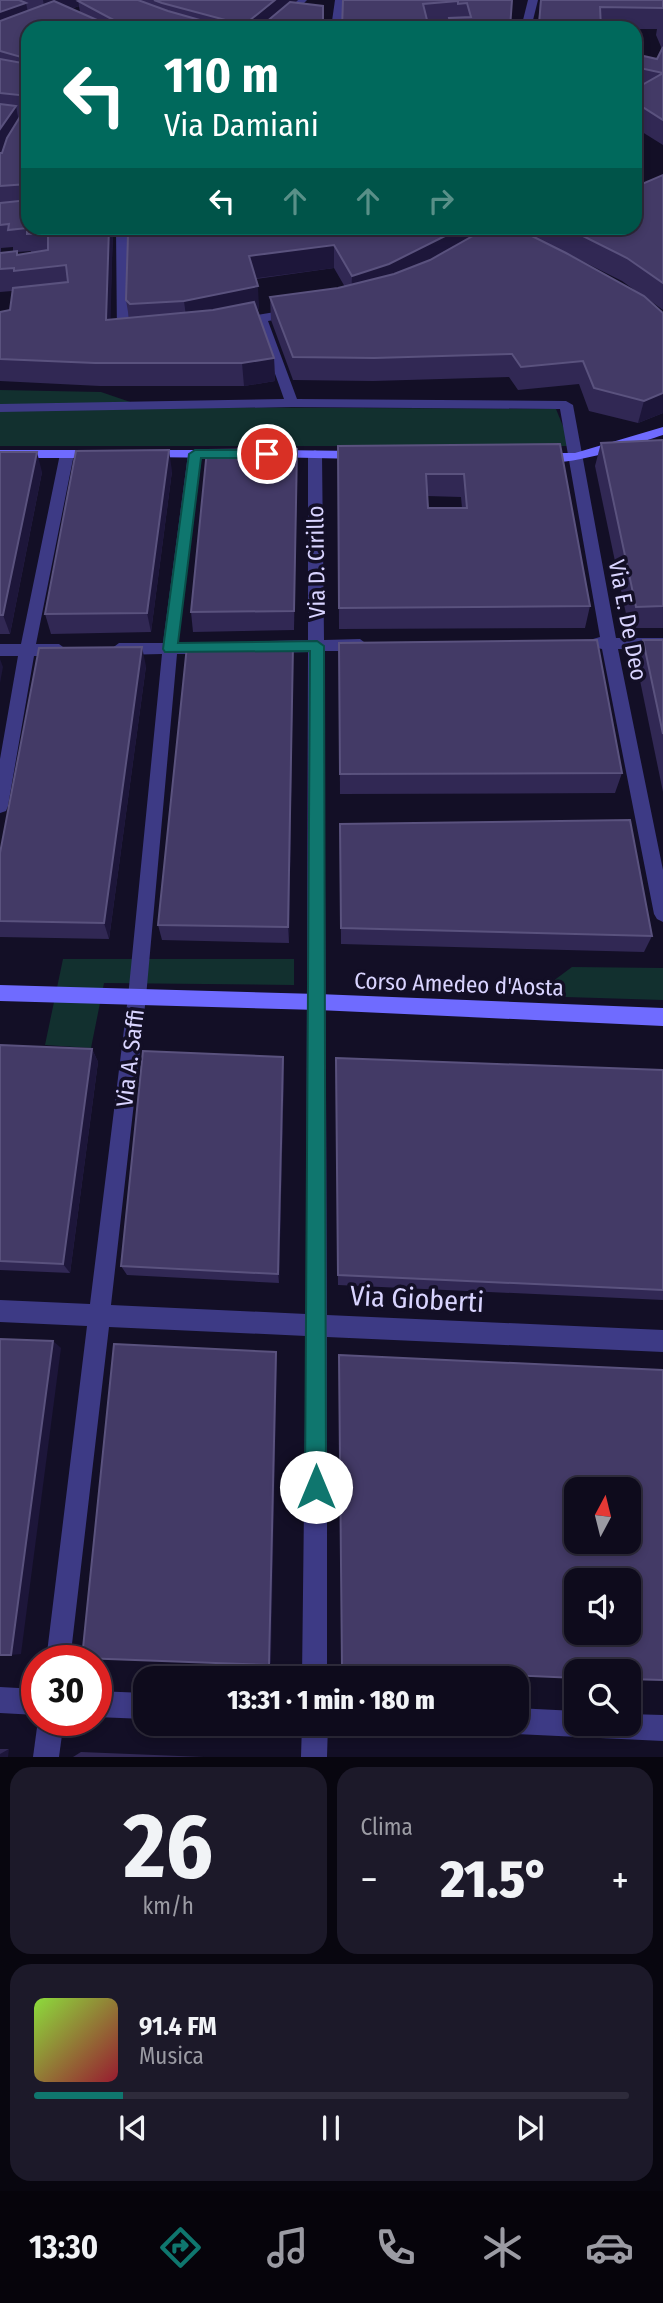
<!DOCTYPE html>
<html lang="it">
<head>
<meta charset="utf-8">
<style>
  :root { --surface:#0e0b1c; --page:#1c1929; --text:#f1f3f6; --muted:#9b9ba3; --line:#2e2b3b; --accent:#0f766e }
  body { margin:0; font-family:"Fira Sans Condensed",sans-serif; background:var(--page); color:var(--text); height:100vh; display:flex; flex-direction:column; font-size:26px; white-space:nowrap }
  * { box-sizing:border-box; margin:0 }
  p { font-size:23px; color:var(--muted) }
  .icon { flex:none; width:38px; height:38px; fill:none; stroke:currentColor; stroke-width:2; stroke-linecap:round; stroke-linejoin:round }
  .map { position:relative; height:1757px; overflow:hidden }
  .drawer { display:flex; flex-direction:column; gap:10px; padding:10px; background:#08060f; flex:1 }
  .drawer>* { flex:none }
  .hud { position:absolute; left:21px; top:21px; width:621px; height:214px; border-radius:21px; box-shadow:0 4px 10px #0003,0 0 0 2px var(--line); background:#00695c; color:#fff; overflow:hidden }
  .needle { width:46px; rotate:7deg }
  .tools { position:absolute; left:564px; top:1477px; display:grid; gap:14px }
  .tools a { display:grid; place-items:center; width:77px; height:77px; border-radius:14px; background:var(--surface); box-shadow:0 4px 10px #0003,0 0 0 2px var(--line); font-size:35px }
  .speed { position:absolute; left:21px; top:1645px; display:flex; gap:14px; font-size:35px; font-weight:700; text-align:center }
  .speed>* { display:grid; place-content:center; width:91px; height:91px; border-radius:50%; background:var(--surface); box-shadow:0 4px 10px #0003,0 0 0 2px var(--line); line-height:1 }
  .speed .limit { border:10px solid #d22; background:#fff; color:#111 }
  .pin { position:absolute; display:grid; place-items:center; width:60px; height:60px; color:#fff; margin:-30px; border:4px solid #fff; border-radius:50%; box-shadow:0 2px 7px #0007 }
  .me { position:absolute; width:77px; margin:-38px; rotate:0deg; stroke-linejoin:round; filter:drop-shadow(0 0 5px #0008) }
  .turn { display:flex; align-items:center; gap:24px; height:147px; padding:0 28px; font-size:32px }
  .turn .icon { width:91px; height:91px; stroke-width:2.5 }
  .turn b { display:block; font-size:49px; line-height:60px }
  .lanes { display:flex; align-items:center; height:66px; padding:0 28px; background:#0003; justify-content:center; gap:35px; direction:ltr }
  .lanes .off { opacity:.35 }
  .big { font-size:52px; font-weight:800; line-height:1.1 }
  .drawer .tile { flex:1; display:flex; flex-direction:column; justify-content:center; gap:10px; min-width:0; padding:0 24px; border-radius:21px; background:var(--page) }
  .drawer .dial { align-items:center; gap:0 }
  .dial b { font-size:91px; line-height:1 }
  .song { display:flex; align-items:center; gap:21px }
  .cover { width:84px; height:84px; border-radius:10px; background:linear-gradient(135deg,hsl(90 70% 55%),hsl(350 70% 35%)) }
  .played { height:7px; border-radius:4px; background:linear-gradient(90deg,var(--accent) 15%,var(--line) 15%) }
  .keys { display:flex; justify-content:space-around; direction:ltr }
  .heat { display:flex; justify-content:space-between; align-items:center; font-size:38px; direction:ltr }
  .drawer .tiles { flex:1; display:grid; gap:10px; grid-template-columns:1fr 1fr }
  .tile:last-child { grid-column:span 2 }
  .trip { position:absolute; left:133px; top:1666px; width:396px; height:70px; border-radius:21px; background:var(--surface); box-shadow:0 4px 10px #0003,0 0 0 2px var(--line); font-weight:800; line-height:70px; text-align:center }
  .menu { display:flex; height:112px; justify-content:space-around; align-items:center; background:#06040b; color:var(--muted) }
  .menu .icon { width:49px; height:49px }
  .menu .selected { color:var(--accent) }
  .menu b { font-size:32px; color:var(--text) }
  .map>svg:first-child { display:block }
</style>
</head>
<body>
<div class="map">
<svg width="663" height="1757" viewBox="0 0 663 1757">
  <rect width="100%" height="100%" fill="#130f26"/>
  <!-- green -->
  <g fill="#12302f">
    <polygon points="0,390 101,392 145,407 556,409 571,446 0,446"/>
    <polygon points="63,959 294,959 294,985 104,983 91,1048 45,1045"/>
    <polygon points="572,967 663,968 663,1000 533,996"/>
  </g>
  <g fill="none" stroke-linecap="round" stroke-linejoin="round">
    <!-- street -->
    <g fill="#3d3a85" fill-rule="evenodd">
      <polygon points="297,0 307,0 280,28 270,28"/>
      <polygon points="335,0 345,0 341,28 331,28"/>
      <polygon points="528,0 538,0 531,28 521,28"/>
      <polygon points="116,228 128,228 129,335 133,338 127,342 117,338"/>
      <polygon points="293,309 299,313 297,316 268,321 297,399 566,401 573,405 616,638 663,638 663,650 618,649 663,870 663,922 657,919 654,914 602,649 593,647 590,643 593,639 600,637 560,409 292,407 0,412 0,404 284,399 257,323 238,326 232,322 238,318"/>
      <polygon points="67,450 74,454 36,644 59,644 67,650 59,656 34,656 8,806 6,811 0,813 0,759 18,656 0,656 0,644 21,644 60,454"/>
      <polygon points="195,450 202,454 178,643 210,642 218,648 210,654 177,654 146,997 111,1305 306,1314 308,652 269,653 261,647 269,641 308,640 308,454 315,450 322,454 324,640 360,639 368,645 360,651 324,651 327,1315 663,1330 663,1352 327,1337 327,1678 302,1678 306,1336 109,1327 70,1661 46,1661 87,1326 0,1322 0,1300 90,1304 128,997 162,654 119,655 111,649 119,643 163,643 188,454"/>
      <polygon points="0,1687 37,1689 37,1715 0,1713"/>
      <polygon points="96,1691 145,1693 145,1719 96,1717"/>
      <polygon points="516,1708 576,1711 576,1724 628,1724 628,1714 663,1715 663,1741 516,1734 507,1730 504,1724 516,1724"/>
      <polygon points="38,1720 64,1720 59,1757 33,1757"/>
      <polygon points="302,1724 328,1724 327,1757 301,1757"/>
    </g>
    <!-- secondary -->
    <g fill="#6f6bff" fill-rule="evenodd">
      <path d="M663 427V435C638 443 551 475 532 457L539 453H575Z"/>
      <polygon points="0,450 98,450 105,454 98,458 0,458"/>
      <polygon points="147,450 227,450 234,454 227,458 142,457 140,454"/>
      <polygon points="273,450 360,451 367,455 360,459 268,457 266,454"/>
      <polygon points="0,985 318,994 663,1008 663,1026 318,1010 0,1001"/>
    </g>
  </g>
  <!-- wall -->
  <g fill="#312854" fill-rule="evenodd">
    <path d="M0 0H78L79 6 71 9 80 12 78 1 81 0H298L295 3 323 28H28V228H113L110 320 129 318 126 300 128 235 479 232 487 228H635L663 175V310L648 299 663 313V413L638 423 589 411 579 384 518 390 509 377 373 381 293 380 271 320 270 297 345 287 334 268 256 279 259 309 257 310 274 358 275 381 244 386H100L0 381V312L10 310 12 291 0 292ZM538 239 622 281 640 294ZM13 247V251L1 253V248ZM31 251V253L18 255 17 252Z"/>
    <polygon points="343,0 512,0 510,28 448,28 448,23 429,25"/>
    <polygon points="540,0 663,0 663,145 639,130 635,132 635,54 657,59 662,49 656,35 657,29 635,29 635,28 538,28"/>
    <polygon points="663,440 663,628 629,628 595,466 601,443"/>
    <path d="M560 444 590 606 585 628 339 629 338 446ZM427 496 461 497 462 508H428Z"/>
    <polygon points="0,452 42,472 10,634 0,634"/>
    <polygon points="297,469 294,630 193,632 191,612"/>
    <polygon points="172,471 151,632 51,634 45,614"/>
    <polygon points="643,640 663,640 663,792 636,661"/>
    <polygon points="339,643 622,773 615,793 340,794"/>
    <polygon points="293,664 289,943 162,940 158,925"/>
    <polygon points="146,666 109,939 0,937 0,853"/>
    <polygon points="340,824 652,936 644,952 341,944"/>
    <polygon points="0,1045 92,1049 98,1062 70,1273 0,1270"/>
    <polygon points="283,1057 284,1070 279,1283 127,1275 121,1266"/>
    <polygon points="336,1058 663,1070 663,1300 338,1285"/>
    <polygon points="0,1749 9,1749 0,1757"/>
    <polygon points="81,1752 204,1757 73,1757"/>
  </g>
  <!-- shaded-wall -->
  <g fill="#1d163a">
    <polygon points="43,0 78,0 79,6 46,17"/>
    <polygon points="275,0 298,0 265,28 244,28 244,25"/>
    <polygon points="26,3 30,22 0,32 0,12"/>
    <polygon points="16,106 20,128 0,160 0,129"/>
    <polygon points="644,108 639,130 635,132 635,112"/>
    <polygon points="109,228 113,228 110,343 106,320"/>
    <polygon points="129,228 279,228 132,246"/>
    <polygon points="461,228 479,228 478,241 351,298 352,276"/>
    <polygon points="334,245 334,268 250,279 249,256"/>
    <polygon points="258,286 259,309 187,324 184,301"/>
    <polygon points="274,358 275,381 244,386 242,363"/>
    <polygon points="663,393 663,413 638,423 644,401"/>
    <polygon points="297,449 297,469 294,630 294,611"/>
    <polygon points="169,450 172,471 151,632 147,613"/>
    <polygon points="37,452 42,472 10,634 3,615"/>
    <polygon points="293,645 293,664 289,943 288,927"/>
    <polygon points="142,647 146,666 109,939 104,923"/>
    <polygon points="0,659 3,667 0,683"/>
    <polygon points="92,1049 98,1062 70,1273 63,1264"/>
    <polygon points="283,1057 284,1070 279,1283 278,1274"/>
    <polygon points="53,1341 61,1348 21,1654 11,1655"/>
    <polygon points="276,1352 277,1359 271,1663 269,1665"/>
    <polygon points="9,1749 8,1757 0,1757 0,1754"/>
  </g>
  <!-- building -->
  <g fill="#433a66" stroke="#5a527e" stroke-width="2" fill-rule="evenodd">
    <polygon points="0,0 19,0 26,3 0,12"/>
    <polygon points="81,0 138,0 168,11 228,28 131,28 121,24 78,1"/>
    <polygon points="154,0 275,0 244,25 162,3"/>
    <polygon points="343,0 512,0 510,28 451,28 449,18 471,17 467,3 458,4 458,1 423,4 429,28 342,28"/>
    <polygon points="541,0 663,0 663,8 600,7 601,28 538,28 539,24"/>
    <polygon points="54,1 115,28 28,28 28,59 0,51 0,21"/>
    <polygon points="290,2 323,6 323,28 259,28"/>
    <polygon points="663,47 663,120 644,108 635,112 635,89 663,73 635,67 635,54 657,59"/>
    <polygon points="0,59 28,64 28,96 0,93"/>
    <polygon points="0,104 16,106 0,129"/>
    <polygon points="26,107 28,108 28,184 0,186 0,153 2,153 7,138"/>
    <polygon points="663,175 663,283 627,258 567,228 635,228 635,187"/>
    <polygon points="28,200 28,228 109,228 106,320 213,310 254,302 274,358 242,363 95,363 0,359 0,312 10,310 13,288 68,282 66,265 14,271 14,268 0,269 0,253 17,251 17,255 48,250 48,233 27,234 27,228 8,230 9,224 0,225 0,203"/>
    <polygon points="194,228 461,228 389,264 352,276 334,245 249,256 258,286 184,301 130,304 126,300 128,235"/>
    <polygon points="487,228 516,228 566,253 644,296 663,313 663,393 644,401 594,388 583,361 521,367 512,354 374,358 293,357 270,297 338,288 394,274 430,260"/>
    <polygon points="663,440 663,606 636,607 601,443"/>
    <path d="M560 444 590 606 339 608 338 446ZM426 474H464L467 508H428Z"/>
    <polygon points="297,449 294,611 191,612 207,450"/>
    <polygon points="169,450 147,613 45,614 76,451"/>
    <polygon points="0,452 37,452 3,615 0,615"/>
    <polygon points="597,640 622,773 340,774 339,643"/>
    <polygon points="643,640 663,640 663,734"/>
    <polygon points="293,645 288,927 158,925 187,646"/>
    <polygon points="142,647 104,923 0,921 0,853 39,648"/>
    <polygon points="630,820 652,936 341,928 340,824"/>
    <polygon points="0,1045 92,1049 63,1264 0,1261"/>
    <polygon points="143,1051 283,1057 278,1274 121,1266"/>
    <polygon points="336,1058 663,1070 663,1290 338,1275"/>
    <polygon points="0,1339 53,1341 11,1655 0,1655"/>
    <polygon points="114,1344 276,1352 269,1665 82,1658"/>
    <path d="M339 1355 663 1370V1680L628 1679V1671H576V1678L342 1668ZM576 1489H628V1542H576ZM576 1580H628V1633H576Z"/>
  </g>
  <!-- route -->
  <polygon fill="#0f766e" stroke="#0a4d48" stroke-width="2" points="195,450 267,450 273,454 267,458 201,458 178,643 317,641 324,646 326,1487 323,1495 316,1498 308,1495 305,1487 310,651 165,652 163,649 189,454"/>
  <g text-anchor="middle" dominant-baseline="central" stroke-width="7" stroke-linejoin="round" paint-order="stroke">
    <!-- street labels -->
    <g font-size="23" fill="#d9d4ff" stroke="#130f26">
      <text transform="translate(316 562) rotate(-91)">Via D. Cirillo</text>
      <text transform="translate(628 620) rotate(79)">Via E. De Deo</text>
      <text transform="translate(459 984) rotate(2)">Corso Amedeo d'Aosta</text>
      <text transform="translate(130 1058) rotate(-83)">Via A. Saffi</text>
    </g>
    <!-- near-street labels -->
    <g font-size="28" fill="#d9d4ff" stroke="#130f26">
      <text transform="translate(417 1299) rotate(3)">Via Gioberti</text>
    </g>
  </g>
</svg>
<div class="tools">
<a><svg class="needle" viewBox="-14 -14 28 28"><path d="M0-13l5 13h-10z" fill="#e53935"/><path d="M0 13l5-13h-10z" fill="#9b9ba3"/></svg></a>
<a><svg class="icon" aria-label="sound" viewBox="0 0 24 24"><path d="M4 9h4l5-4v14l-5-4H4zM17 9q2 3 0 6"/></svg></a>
<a><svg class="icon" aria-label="search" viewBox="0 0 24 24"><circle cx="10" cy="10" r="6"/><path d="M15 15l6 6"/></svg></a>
</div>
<div class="speed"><div class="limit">30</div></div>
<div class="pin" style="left:267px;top:454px;background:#d93025"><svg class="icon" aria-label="arrive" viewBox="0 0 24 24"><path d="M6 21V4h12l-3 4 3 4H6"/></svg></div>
<svg class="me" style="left:316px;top:1487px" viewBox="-20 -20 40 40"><circle r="19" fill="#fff"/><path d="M0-13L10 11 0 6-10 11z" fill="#0f766e"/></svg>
<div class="trip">13:31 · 1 min · 180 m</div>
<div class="hud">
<div class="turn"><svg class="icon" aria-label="left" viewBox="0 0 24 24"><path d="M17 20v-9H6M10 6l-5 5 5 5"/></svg><div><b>110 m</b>Via Damiani</div></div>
<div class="lanes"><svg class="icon" aria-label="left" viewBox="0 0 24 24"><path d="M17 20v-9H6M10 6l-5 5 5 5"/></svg><svg class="icon off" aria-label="ahead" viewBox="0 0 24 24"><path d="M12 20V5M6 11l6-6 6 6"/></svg><svg class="icon off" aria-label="ahead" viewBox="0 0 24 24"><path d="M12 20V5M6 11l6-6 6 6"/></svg><svg class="icon off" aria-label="right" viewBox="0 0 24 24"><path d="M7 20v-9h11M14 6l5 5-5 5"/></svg></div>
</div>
</div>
<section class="drawer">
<div class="tiles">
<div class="tile dial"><b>26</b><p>km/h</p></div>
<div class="tile"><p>Clima</p>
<div class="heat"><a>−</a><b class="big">21.5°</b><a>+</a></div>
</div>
<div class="tile">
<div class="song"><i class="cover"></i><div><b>91.4 FM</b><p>Musica</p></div></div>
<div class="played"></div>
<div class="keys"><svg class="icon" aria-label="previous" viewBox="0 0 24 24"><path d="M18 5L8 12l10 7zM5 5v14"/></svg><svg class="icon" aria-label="pause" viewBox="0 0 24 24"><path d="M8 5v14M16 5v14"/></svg><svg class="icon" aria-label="next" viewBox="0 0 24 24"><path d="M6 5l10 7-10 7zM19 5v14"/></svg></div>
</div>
</div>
</section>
<nav class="menu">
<b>13:30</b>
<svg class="icon selected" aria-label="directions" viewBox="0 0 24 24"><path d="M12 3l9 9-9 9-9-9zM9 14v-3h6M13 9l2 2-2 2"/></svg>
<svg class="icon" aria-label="music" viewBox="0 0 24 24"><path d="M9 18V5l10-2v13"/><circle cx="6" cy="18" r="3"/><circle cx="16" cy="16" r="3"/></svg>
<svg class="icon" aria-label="phone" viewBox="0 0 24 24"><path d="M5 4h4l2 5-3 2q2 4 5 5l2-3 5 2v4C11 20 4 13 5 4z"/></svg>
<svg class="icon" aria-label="climate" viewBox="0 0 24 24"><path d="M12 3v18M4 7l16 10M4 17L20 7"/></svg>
<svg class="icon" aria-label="car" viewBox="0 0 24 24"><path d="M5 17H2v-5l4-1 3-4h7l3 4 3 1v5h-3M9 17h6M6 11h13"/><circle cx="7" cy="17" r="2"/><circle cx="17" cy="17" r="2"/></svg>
</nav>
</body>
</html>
